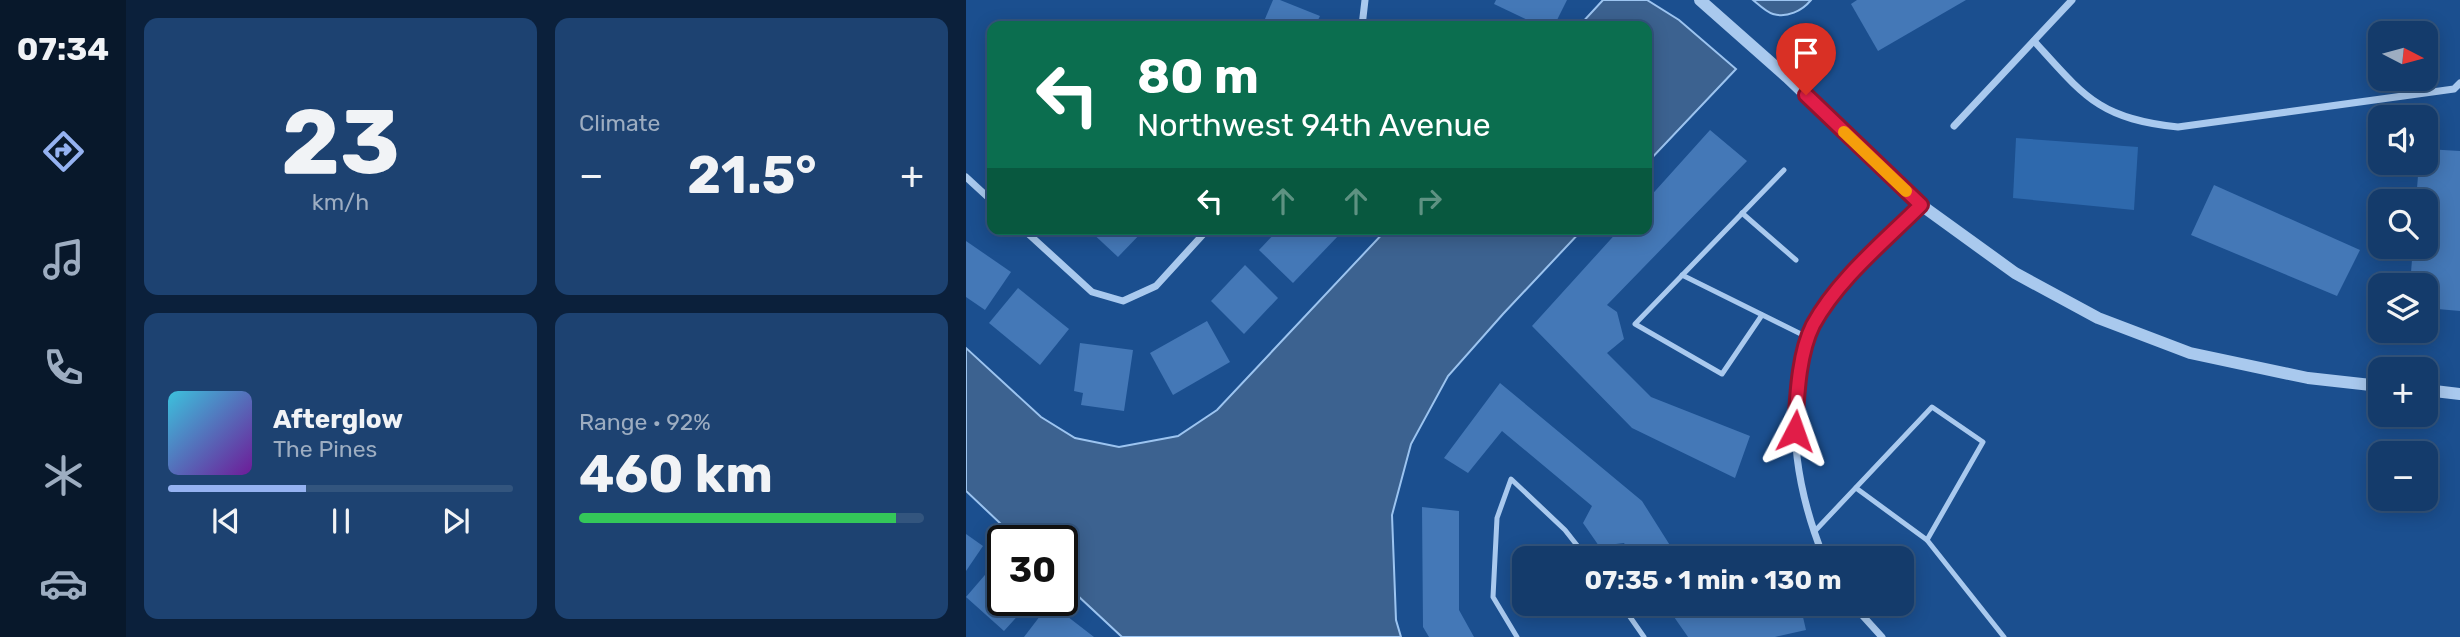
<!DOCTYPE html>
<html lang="en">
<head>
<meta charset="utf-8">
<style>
  :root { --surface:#143b6b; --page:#1d4271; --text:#f1f3f6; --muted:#9dadc1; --line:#33557e; --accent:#95b2f1 }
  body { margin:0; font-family:Rubik,sans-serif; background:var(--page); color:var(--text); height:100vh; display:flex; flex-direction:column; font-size:26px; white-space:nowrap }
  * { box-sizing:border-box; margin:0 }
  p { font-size:23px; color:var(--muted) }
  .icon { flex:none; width:38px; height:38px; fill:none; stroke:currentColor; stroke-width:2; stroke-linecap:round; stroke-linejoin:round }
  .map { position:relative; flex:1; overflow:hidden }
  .side { display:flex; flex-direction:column; gap:18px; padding:18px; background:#0b203b; width:840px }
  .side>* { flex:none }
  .guide { position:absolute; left:21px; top:21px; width:665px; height:214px; border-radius:14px; box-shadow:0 4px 18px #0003,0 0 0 2px var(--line); background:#0b6e4f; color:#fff; overflow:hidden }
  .needle { width:46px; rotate:96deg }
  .fabs { position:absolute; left:1402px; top:21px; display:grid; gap:14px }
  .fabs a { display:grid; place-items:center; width:70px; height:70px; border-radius:14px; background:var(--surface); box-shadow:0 4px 18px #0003,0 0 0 2px var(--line); font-size:35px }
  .speed { position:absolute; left:21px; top:525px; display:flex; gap:14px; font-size:35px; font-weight:700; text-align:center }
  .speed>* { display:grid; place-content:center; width:91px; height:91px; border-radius:50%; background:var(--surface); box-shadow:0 4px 18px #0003,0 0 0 2px var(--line); line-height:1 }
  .speed .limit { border:4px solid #111; border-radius:10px; background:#fff; color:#111 }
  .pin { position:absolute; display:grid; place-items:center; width:60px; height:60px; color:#fff; margin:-72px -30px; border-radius:50% 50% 50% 0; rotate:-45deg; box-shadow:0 0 7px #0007 }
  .pin .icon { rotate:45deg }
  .me { position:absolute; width:77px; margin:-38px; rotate:4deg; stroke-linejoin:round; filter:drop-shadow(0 0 5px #0008) }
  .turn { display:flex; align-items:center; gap:24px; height:147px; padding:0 35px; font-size:32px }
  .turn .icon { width:91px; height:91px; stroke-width:2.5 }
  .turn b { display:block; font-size:49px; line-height:60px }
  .lanes { display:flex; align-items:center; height:66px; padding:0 35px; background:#0003; justify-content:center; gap:35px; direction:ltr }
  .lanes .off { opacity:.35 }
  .big { font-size:52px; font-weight:700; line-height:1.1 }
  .side .card { flex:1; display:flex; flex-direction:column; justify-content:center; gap:10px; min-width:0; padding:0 24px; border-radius:14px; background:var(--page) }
  .side .dial { align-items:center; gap:0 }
  .dial b { font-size:91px; line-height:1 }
  .song { display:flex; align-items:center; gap:21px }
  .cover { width:84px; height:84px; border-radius:10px; background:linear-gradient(135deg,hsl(190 70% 55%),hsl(280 70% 35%)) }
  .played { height:7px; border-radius:4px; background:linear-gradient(90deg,var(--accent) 40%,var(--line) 40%) }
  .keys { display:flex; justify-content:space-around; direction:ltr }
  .heat { display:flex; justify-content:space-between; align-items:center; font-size:38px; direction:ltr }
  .charge { height:10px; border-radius:5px; background:linear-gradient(90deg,#34c759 92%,var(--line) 0) }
  .side .tiles { flex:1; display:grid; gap:18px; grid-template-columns:repeat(2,1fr) }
  .trip { position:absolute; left:546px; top:546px; width:402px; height:70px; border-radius:14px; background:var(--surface); box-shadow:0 4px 18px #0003,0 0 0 2px var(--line); font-weight:700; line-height:70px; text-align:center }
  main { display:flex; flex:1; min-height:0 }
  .dock { display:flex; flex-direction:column; width:126px; justify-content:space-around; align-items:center; background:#08182b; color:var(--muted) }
  .dock .icon { width:49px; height:49px }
  .dock .current { color:var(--accent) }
  .dock b { font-size:32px; color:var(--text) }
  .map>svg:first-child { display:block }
</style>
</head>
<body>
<main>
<nav class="dock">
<b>07:34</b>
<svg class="icon current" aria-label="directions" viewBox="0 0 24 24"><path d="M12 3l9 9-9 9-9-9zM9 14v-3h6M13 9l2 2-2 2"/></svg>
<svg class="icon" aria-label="music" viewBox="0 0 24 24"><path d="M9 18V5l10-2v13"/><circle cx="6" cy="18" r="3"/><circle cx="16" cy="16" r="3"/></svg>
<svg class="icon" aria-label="phone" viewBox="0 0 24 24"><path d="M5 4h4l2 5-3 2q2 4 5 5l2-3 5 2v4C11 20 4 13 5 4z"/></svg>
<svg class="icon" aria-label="climate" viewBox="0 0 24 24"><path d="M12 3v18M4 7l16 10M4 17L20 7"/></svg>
<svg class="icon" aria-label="car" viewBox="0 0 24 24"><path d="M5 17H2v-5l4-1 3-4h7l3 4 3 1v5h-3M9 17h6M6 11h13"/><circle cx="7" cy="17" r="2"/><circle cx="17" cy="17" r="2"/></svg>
</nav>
<section class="side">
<div class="tiles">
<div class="card dial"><b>23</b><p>km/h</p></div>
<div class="card"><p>Climate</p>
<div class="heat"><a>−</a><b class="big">21.5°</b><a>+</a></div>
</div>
<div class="card">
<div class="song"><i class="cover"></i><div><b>Afterglow</b><p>The Pines</p></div></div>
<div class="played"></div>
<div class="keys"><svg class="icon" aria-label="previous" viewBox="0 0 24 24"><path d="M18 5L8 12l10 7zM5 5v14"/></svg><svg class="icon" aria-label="pause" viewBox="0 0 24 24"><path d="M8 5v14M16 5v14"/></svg><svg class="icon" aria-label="next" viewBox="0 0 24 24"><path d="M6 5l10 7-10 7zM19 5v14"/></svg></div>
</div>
<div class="card"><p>Range · 92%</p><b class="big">460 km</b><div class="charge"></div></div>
</div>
</section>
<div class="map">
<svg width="1494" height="637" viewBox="0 0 1494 637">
  <rect width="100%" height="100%" fill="#1b4f8f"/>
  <!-- green -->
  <polygon fill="#2e69ad" points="1050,138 1172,147 1168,210 1047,198"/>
  <!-- water -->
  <g fill="#3c6290" stroke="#9cc4f0" stroke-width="2">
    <polygon points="637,0 681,0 713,20 770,69 681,163 681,26 613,26"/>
    <path d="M787 0H845C836 11 821 18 807 14 800 12 792 4 787 0Z"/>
    <polygon points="421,229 617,229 537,314 482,376 445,444 426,515 430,620 435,637 156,637 96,581 96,541 53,541 0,491 0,348 75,417 109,438 153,447 212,436 251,410"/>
  </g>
  <!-- building -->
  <g fill="#4478b7">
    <polygon points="307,0 314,0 354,16 349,26 296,26"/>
    <polygon points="530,0 601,0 588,26 574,26 528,4"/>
    <polygon points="891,0 1000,0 912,51 885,4"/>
    <polygon points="465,19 491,25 491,26 463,26"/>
    <polygon points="744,130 781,161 641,305 651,312 658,339 641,353 685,397 784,436 769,478 666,428 566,326 654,229 681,229 681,200"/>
    <polygon points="1460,149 1494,151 1494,311 1460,308 1460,285 1444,285 1447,247 1460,247 1460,201 1450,201 1453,163 1460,163"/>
    <polygon points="1248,185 1394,250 1371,296 1225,235"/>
    <polygon points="122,229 179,229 152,257"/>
    <polygon points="313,229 366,229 373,235 327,283 293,250"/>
    <polygon points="0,241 45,272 19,310 0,297"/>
    <polygon points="279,265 312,298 278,334 245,301"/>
    <polygon points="52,288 103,329 74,365 23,323"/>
    <polygon points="241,321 264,362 207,395 184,353"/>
    <polygon points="114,343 167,350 158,411 115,405 117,393 108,391"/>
    <polygon points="534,383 676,501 712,558 668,558 658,543 633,546 617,523 626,506 536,431 502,473 478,458"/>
    <polygon points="456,507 493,511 493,610 508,637 463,637 457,627"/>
    <polygon points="0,534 17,546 0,571"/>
    <polygon points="37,554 37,600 66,600 38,631 0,597"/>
    <polygon points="84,603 128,637 58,637"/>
    <polygon points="699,604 740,604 748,617 799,604 834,604 840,630 809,637 722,637"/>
  </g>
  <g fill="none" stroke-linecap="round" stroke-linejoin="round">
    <!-- service -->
    <g stroke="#a9c9ee" stroke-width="5">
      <polyline points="776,213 830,260"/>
      <polyline points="716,275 843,338"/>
      <polyline points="796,315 756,374 669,324 818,170"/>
      <polyline points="890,488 961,540"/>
      <polyline points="848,532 966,407 1017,442 961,540 1038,637"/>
      <polyline points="655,604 678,637"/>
      <polyline points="551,637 527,597 531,518 545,479 599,530 621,558"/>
    </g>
    <!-- minor -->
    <g stroke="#a9c9ee" stroke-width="7">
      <polyline points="396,26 399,0"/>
      <path d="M1068 41C1118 96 1133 119 1212 127L1488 89 1494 83"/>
      <polyline points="988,126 1106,0"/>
      <polyline points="0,177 26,201"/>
      <polyline points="57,229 126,292 157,301 190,286 242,229"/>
      <path d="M858 558C832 494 819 422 838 355 841 345 843 333 848 324 875 278 918 242 955 205"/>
      <polyline points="886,604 916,637"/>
    </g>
    <!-- tertiary -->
    <g stroke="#a9c9ee" stroke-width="12">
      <polyline points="734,0 821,77 955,205 1049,273 1132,318 1224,353 1342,378 1414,386"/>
      <polyline points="1460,390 1494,394"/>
    </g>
  </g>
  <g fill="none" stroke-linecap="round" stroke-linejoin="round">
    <!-- route casing -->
    <g stroke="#92132f" stroke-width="18">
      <path id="route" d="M829 431C831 399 832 355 847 325 872 279 918 242 955 205L840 95"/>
    </g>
    <!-- route -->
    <use href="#route" stroke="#e11d48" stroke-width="12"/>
    <!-- slow -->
    <polyline stroke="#f59e0b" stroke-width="12" points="878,132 940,191"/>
  </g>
</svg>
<div class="fabs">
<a><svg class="needle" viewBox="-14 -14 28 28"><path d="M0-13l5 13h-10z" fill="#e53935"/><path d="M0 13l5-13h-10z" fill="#9dadc1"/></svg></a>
<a><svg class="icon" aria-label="sound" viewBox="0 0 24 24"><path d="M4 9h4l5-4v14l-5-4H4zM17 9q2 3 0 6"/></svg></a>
<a><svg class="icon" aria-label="search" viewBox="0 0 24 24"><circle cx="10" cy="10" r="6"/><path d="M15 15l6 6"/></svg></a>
<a><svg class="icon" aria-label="layers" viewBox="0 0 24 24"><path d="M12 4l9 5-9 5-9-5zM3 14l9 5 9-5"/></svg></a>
<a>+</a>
<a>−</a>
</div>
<div class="speed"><div class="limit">30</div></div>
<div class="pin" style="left:840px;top:95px;background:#d93025"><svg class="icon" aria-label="arrive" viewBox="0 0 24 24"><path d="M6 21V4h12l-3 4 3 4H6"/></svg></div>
<svg class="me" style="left:829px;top:431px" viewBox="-20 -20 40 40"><path d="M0-17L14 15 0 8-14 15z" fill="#e11d48" stroke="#fff" stroke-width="4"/></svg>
<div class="trip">07:35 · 1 min · 130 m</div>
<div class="guide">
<div class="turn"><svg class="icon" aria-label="left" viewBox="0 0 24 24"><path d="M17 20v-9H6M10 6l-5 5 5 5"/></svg><div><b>80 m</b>Northwest 94th Avenue</div></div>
<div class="lanes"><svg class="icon" aria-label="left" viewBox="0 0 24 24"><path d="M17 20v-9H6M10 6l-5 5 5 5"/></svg><svg class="icon off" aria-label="ahead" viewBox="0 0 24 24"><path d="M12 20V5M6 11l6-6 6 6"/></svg><svg class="icon off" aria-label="ahead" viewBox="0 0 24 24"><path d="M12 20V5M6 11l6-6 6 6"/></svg><svg class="icon off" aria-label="right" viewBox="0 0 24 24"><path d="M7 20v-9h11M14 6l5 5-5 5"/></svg></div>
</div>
</div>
</main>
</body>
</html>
